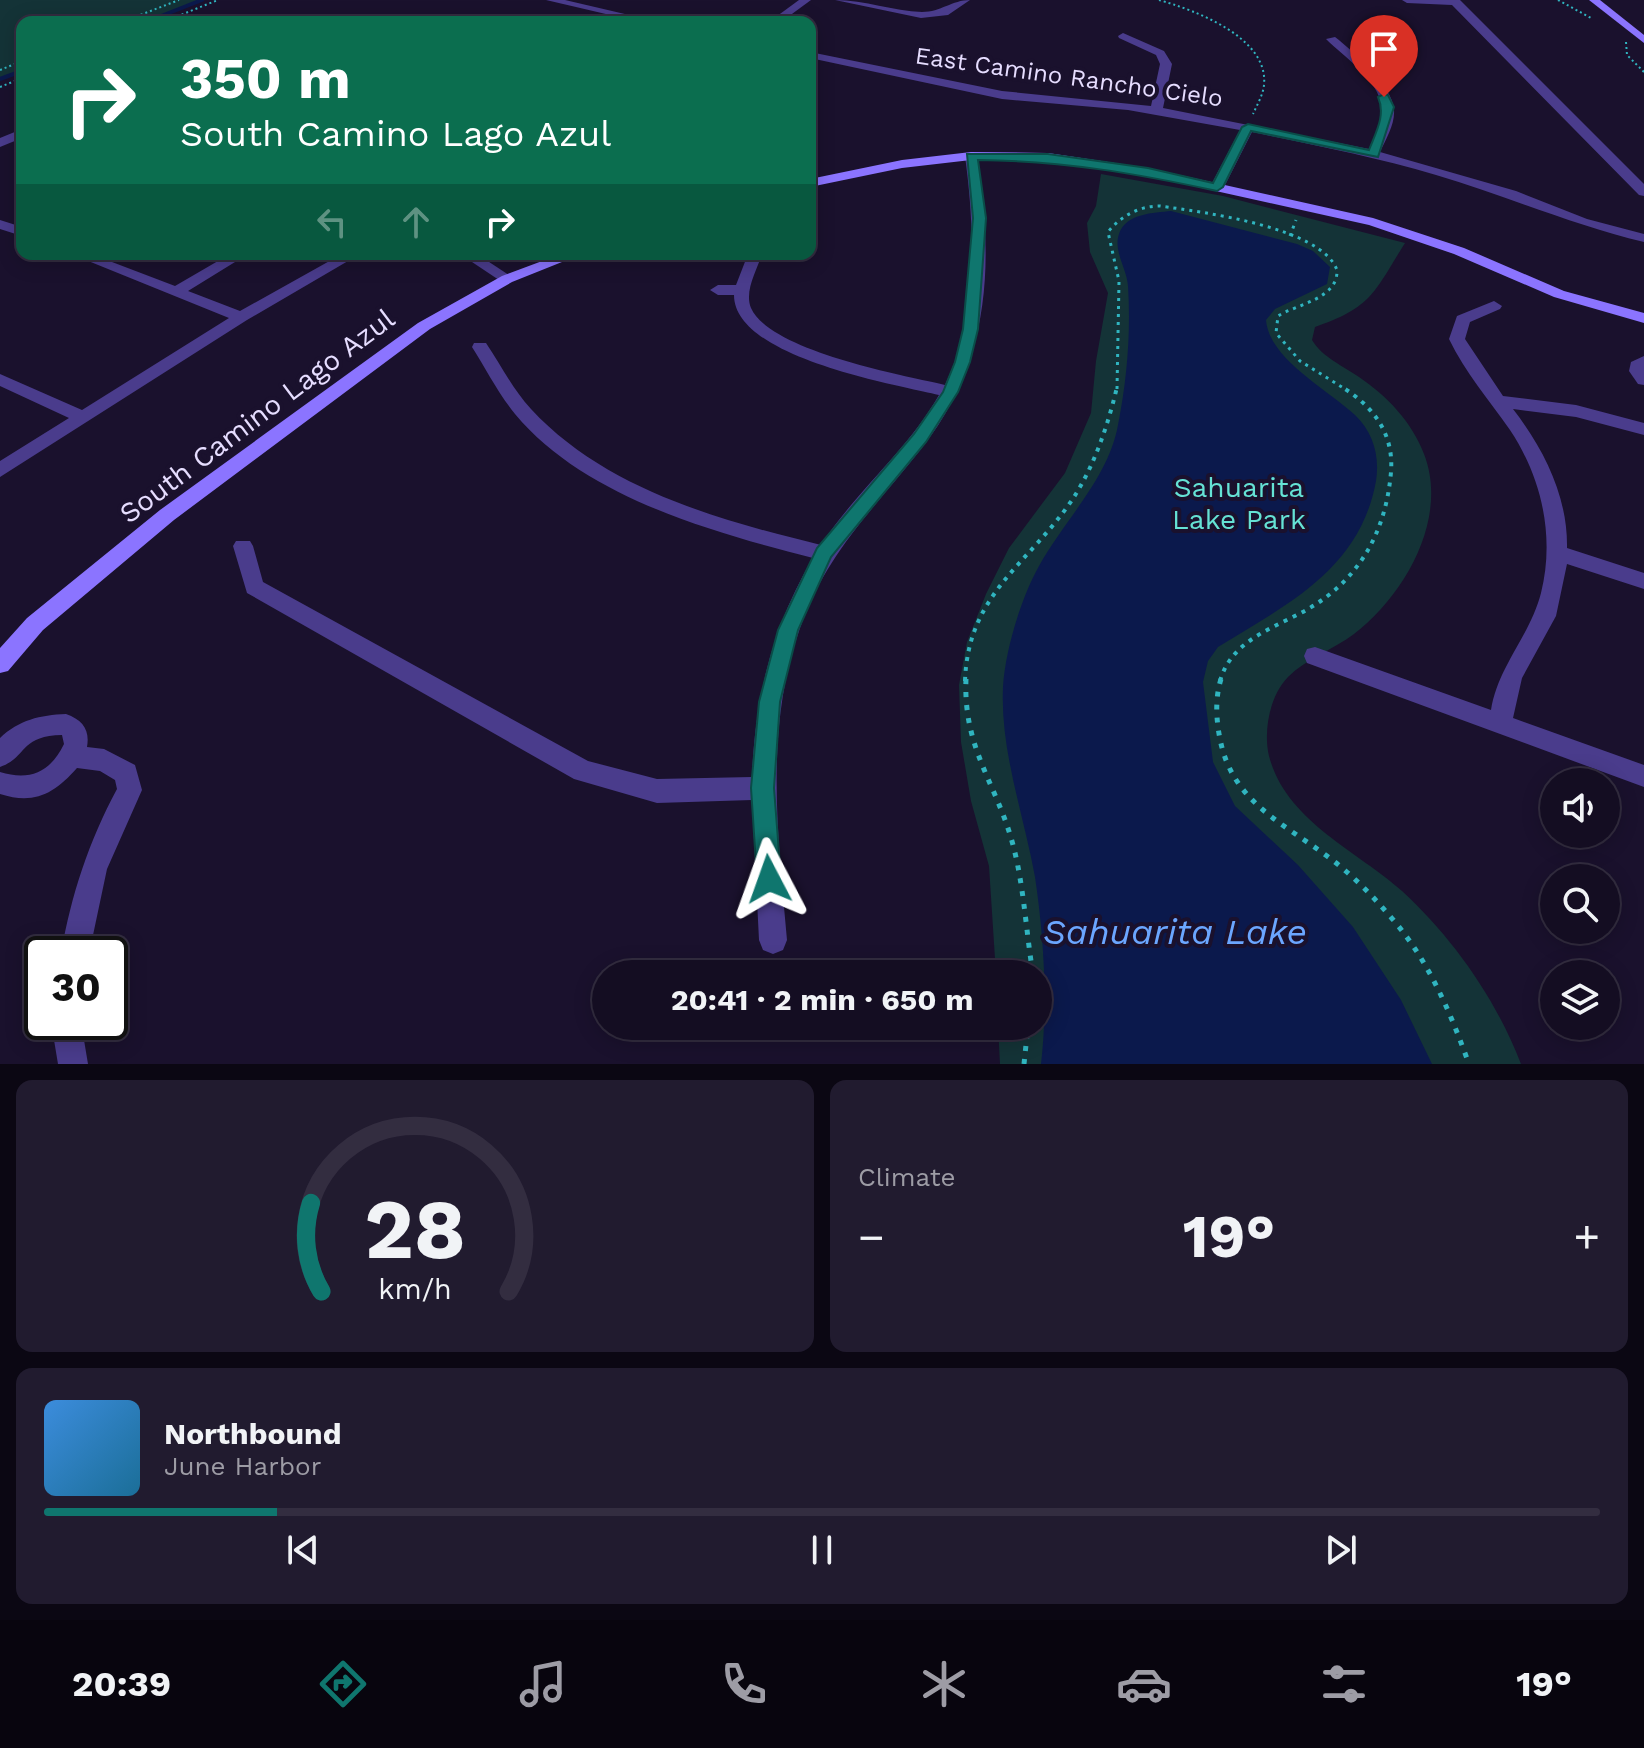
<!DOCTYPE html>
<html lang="en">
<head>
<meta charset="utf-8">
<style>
  :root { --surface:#140d22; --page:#211b2f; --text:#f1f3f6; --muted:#9d9ca5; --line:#332d40; --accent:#0f766e }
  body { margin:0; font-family:"Work Sans",sans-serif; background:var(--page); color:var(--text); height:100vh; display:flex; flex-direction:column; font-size:30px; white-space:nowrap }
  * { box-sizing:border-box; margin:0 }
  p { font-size:26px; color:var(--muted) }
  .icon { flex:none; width:44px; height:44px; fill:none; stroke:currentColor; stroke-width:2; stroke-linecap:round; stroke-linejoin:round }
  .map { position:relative; height:1064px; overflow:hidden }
  .sheet { display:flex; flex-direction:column; gap:16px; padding:16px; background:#0b0713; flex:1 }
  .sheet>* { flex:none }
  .hud { position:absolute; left:16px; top:16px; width:800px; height:244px; border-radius:16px; box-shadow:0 4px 20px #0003,0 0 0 2px var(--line); background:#0b6e4f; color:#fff; overflow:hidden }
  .controls { position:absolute; left:1540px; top:768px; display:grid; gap:16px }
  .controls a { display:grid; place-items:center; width:80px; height:80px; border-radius:50%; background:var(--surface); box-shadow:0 4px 20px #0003,0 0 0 2px var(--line); font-size:40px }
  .speed { position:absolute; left:24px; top:936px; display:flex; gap:16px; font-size:40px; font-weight:700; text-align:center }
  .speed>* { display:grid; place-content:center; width:104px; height:104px; border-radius:50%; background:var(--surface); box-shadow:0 4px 20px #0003,0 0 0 2px var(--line); line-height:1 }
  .speed .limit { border:4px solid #111; border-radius:12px; background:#fff; color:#111 }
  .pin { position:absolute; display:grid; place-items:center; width:68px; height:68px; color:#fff; margin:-82px -34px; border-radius:50% 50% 50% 0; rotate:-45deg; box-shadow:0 0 8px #0007 }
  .pin .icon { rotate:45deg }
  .me { position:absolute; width:88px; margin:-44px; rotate:356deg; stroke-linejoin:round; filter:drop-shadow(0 0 6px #0008) }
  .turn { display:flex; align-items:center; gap:28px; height:168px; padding:0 32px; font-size:36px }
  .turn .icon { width:104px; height:104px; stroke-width:2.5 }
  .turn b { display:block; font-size:56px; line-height:68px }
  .lanes { display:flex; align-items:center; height:76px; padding:0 32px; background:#0003; justify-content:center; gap:40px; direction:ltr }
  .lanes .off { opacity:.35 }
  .big { font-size:60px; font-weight:700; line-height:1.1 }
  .sheet .tile { flex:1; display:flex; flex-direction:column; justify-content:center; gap:12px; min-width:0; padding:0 28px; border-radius:16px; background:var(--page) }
  .sheet .dial { align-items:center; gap:0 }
  .dial svg { height:208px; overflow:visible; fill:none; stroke:var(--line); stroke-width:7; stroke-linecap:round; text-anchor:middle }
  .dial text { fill:var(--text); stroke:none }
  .song { display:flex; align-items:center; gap:24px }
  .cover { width:96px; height:96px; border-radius:12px; background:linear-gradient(135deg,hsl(210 70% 55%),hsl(200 70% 35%)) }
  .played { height:8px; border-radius:4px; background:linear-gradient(90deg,var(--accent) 15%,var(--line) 15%) }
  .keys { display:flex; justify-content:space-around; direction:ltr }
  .heat { display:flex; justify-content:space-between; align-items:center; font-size:44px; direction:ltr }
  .sheet .tiles { flex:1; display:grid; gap:16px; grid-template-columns:1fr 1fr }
  .tile:last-child { grid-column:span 2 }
  .trip { position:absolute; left:592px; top:960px; width:460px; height:80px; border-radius:40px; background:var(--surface); box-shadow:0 4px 20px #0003,0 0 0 2px var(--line); font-weight:700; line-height:80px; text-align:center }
  .tabs { display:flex; height:128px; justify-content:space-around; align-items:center; background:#08050e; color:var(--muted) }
  .tabs .icon { width:56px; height:56px }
  .tabs .selected { color:var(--accent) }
  .tabs b { font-size:36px; color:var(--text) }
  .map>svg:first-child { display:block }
</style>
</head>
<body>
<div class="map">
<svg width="1644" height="1064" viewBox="0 0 1644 1064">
  <rect width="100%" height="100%" fill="#1a112d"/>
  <!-- green -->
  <g fill="#143337">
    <polygon points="0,0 205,0 148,22 22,22 22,70 0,79"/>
    <path d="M1101 174 1223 196 1405 243C1374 292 1373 307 1315 327L1312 340C1322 357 1343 366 1359 377 1387 396 1412 422 1424 454 1449 518 1405 595 1354 634 1334 649 1306 659 1288 677 1270 695 1263 731 1269 756 1286 821 1356 850 1402 891 1453 938 1496 999 1521 1064H1000L998 1026H1038V974H996L989 866 971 801 961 742 959 685 967 642 986 594 1009 548 1065 473 1091 413 1096 361 1108 293 1090 252 1087 223 1096 206Z"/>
  </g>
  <!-- water -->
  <path fill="#0b194c" d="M1171 211 1297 244 1313 251 1330 267 1327 284 1275 309 1266 320C1269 359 1327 389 1355 415 1373 432 1380 456 1376 481 1360 569 1288 604 1218 647L1208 661 1203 682 1213 762 1235 806 1298 865 1353 927 1401 1000 1432 1064H1041C1048 1004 1044 937 1035 877 1024 815 1000 751 1003 687 1005 651 1021 598 1039 566 1065 519 1108 479 1118 425 1127 380 1131 332 1128 286 1127 269 1113 251 1119 234 1126 213 1154 213 1171 211Z"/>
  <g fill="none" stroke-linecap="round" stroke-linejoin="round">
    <!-- stream -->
    <g stroke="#0b194c" stroke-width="4">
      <polyline points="146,22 202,0"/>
      <polyline points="0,79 22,71"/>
    </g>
    <!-- path-far3 -->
    <g stroke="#30b5c0" stroke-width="2" stroke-dasharray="2 3" stroke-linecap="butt">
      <path d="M1159 0C1194 10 1269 37 1264 85 1263 95 1257 105 1253 114"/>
      <polyline points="1558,0 1591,18"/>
      <polyline points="122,22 179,0"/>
      <polyline points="163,22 218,0"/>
      <polyline points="1626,42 1627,55 1644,72"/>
      <polyline points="0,70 22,61"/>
      <polyline points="0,87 22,78"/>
    </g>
    <!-- path-far2 -->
    <g stroke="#30b5c0" stroke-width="3" stroke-dasharray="3 5" stroke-linecap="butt">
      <polyline points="1290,236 1296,220"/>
      <path d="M1117 389 1119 281 1108 232C1121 216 1139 206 1160 206 1202 212 1321 227 1337 270 1338 299 1297 304 1278 316L1276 333 1300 361 1345 389"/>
    </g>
    <!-- path-far1 -->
    <g stroke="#30b5c0" stroke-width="4" stroke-dasharray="4 6" stroke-linecap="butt">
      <path d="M965 681C968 593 1029 564 1072 500 1094 467 1108 425 1117 387"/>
      <path d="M1220 681C1232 639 1275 628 1308 609 1360 579 1386 531 1391 472 1394 434 1374 407 1342 387"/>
    </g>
    <!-- path -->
    <g stroke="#30b5c0" stroke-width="5" stroke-dasharray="5 8" stroke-linecap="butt">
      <path d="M966 679C963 749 997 784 1013 845 1024 886 1026 932 1033 974"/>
      <path d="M1221 679C1215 698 1216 719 1220 739 1232 801 1281 822 1327 856 1350 873 1370 893 1389 915 1428 959 1449 1009 1469 1064"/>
      <polyline points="1024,1064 1028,1026"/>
    </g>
    <!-- street -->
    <g fill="#4a3c8c" fill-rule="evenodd">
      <polygon points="546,0 565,0 659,22 640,22"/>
      <polygon points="799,0 811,0 781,22 769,22"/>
      <path d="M835 0C865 0 893 11 922 12 941 12 952 0 970 0L948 15 921 18Z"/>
      <polygon points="1402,0 1460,0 1644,184 1644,196 1639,195 1452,5 1407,3"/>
      <polygon points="298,16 326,22 278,22"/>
      <path d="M1123 33 1164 51 1172 64 1163 108 1369 149C1374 137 1384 121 1382 107 1378 79 1344 57 1326 39L1335 37C1353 51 1393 86 1394 110 1395 124 1386 139 1380 152L1516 191 1587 219 1644 234V242C1573 225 1506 196 1436 175 1375 157 1313 145 1252 132L1224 187 1217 191 1210 187 1240 130 1128 110 1002 99 810 58V52L1002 91 1151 106 1160 64 1156 55 1119 38 1118 36Z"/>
      <polygon points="22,129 22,138 0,147 0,138"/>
      <path d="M971 152 977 156C994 263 991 361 921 449 873 510 827 552 800 628 764 729 778 836 787 940L783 950 773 954 763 950 759 940 752 800 657 803 574 779 247 593 233 546 236 541H250L253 546 263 582 588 761 657 779 752 777C755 698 772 627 813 558 712 532 584 497 515 414 498 393 486 369 472 347L474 343H486C501 365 513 390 531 409 605 489 719 520 821 545 856 491 907 451 939 395 892 384 734 357 734 295H718L710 290 718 285H736L748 254H762C757 270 744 291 751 308 770 351 901 375 945 385 978 317 975 229 965 156Z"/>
      <polygon points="0,220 22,227 22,236 0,229"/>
      <polygon points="71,254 91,254 175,286 230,254 248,254 188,291 240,311 342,254 360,254 247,320 0,477 0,461 69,418 0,386 0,374 82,410 229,318"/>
      <polygon points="460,254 477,254 515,279 507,284 502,282"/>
      <path d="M1494 301 1502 306 1500 309 1470 322 1465 339 1503 396 1576 405 1644 423V435L1576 417 1513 409C1544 449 1568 497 1567 548L1644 573V589L1567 564 1556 616 1522 678 1513 718 1644 765V787L1307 663 1304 656 1307 649 1315 647 1491 710C1498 666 1530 636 1541 593 1555 537 1542 478 1510 430 1489 400 1465 372 1449 339L1457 316Z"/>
      <polygon points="1644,356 1644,385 1638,384 1629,371 1631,362"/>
      <path d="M66 714C83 720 90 730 87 747L104 749 135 765 142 790 107 869 89 954H61C71 895 89 841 117 789L115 780 100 771 77 768C54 794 34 805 0 794V772C29 781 50 773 64 744L62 735C19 736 28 757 0 767V738C19 720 40 715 66 714Z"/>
      <polygon points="51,1022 81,1022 88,1064 58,1064"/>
    </g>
    <!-- secondary -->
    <g fill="#8b74ff" fill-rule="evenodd">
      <polygon points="1589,0 1600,0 1644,35 1644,43"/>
      <polygon points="971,152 1048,153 1148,168 1373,218 1464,248 1564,291 1644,313 1644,323 1554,297 1454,254 1369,225 1148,176 1048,161 971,160 902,168 810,187 810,179 902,160"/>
      <polygon points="561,254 582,254 512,282 430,329 174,520 43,630 8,671 0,673 0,648 27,618 160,510 418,323 502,276"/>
    </g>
  </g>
  <!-- route -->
  <path fill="#0f766e" stroke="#0a4d48" stroke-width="2" d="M1384 94 1388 95 1394 107 1378 157 1251 131 1223 187 1217 191C1134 173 1063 161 978 160L986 218 978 329 970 362 958 392 926 442 831 557 798 630 780 702 774 788 781 879 777 888 769 891 760 888 757 879 751 788 759 702 778 630 817 548 914 434 943 392 955 362 963 329 973 218 967 154H1048L1148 168 1213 183 1242 127 1248 124 1369 150C1376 132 1386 115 1378 97Z"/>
  <g text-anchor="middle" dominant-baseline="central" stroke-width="8" stroke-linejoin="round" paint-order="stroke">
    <!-- far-street labels -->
    <g font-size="24" fill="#e6ddff" stroke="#1a112d">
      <text transform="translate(1069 77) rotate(8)">East Camino Rancho Cielo</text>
    </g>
    <!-- street labels -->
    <g font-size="28" fill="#e6ddff" stroke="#1a112d">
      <text transform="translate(257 416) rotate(-37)">South Camino Lago Azul</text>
    </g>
    <!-- park labels -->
    <g font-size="28" fill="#65e2d5" stroke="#1a112d">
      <text x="1239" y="487">Sahuarita<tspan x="1239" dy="32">Lake Park</tspan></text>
    </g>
    <!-- near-water labels -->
    <g font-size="36" font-style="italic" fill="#6ba6ff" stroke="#1a112d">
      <text x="1175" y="932">Sahuarita Lake</text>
    </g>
  </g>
</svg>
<div class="controls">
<a><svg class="icon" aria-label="sound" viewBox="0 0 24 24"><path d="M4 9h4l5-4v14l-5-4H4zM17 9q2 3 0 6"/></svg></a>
<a><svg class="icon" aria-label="search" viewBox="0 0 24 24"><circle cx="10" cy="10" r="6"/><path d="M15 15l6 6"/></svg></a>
<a><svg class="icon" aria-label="layers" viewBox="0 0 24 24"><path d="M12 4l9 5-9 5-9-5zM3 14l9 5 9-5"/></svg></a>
</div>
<div class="speed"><div class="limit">30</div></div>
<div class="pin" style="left:1384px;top:97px;background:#d93025"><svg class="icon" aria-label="arrive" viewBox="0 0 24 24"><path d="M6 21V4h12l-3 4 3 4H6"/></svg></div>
<svg class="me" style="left:769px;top:879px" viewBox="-20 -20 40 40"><path d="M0-17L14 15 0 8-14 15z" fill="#0f766e" stroke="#fff" stroke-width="4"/></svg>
<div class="trip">20:41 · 2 min · 650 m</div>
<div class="hud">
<div class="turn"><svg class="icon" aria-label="right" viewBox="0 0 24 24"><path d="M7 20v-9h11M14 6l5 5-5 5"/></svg><div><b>350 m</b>South Camino Lago Azul</div></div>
<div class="lanes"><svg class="icon off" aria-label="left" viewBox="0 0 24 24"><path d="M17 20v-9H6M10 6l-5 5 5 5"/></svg><svg class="icon off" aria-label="ahead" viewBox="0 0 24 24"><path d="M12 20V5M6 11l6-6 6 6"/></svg><svg class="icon" aria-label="right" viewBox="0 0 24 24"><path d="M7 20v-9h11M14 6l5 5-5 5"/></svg></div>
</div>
</div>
<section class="sheet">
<div class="tiles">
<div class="tile dial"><svg viewBox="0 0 100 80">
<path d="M14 69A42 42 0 1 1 86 69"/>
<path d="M14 69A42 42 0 0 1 10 35" stroke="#0f766e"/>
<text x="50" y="56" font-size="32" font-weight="700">28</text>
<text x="50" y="72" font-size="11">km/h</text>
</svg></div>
<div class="tile"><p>Climate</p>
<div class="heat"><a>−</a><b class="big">19°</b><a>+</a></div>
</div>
<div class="tile">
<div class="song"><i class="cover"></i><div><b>Northbound</b><p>June Harbor</p></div></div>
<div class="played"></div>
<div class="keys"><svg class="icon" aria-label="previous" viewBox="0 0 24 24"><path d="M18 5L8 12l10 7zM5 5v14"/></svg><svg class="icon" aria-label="pause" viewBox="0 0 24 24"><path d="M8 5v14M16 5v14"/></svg><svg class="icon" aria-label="next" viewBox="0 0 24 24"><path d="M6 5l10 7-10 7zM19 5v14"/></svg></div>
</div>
</div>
</section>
<nav class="tabs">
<b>20:39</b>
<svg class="icon selected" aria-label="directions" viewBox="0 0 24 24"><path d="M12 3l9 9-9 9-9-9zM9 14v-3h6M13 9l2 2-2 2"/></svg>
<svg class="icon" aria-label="music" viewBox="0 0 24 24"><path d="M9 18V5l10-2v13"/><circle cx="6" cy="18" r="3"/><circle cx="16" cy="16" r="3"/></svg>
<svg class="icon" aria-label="phone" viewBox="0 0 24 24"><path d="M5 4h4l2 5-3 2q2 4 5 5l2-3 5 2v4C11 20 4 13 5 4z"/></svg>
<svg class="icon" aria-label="climate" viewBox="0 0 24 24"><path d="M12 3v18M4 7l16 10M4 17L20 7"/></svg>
<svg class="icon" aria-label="car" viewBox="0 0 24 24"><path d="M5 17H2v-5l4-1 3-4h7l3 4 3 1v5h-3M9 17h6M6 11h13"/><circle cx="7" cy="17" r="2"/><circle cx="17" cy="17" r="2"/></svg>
<svg class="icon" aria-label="filters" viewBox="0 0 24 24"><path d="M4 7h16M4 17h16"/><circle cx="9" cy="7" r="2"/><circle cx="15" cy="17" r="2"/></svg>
<b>19°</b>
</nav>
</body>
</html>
